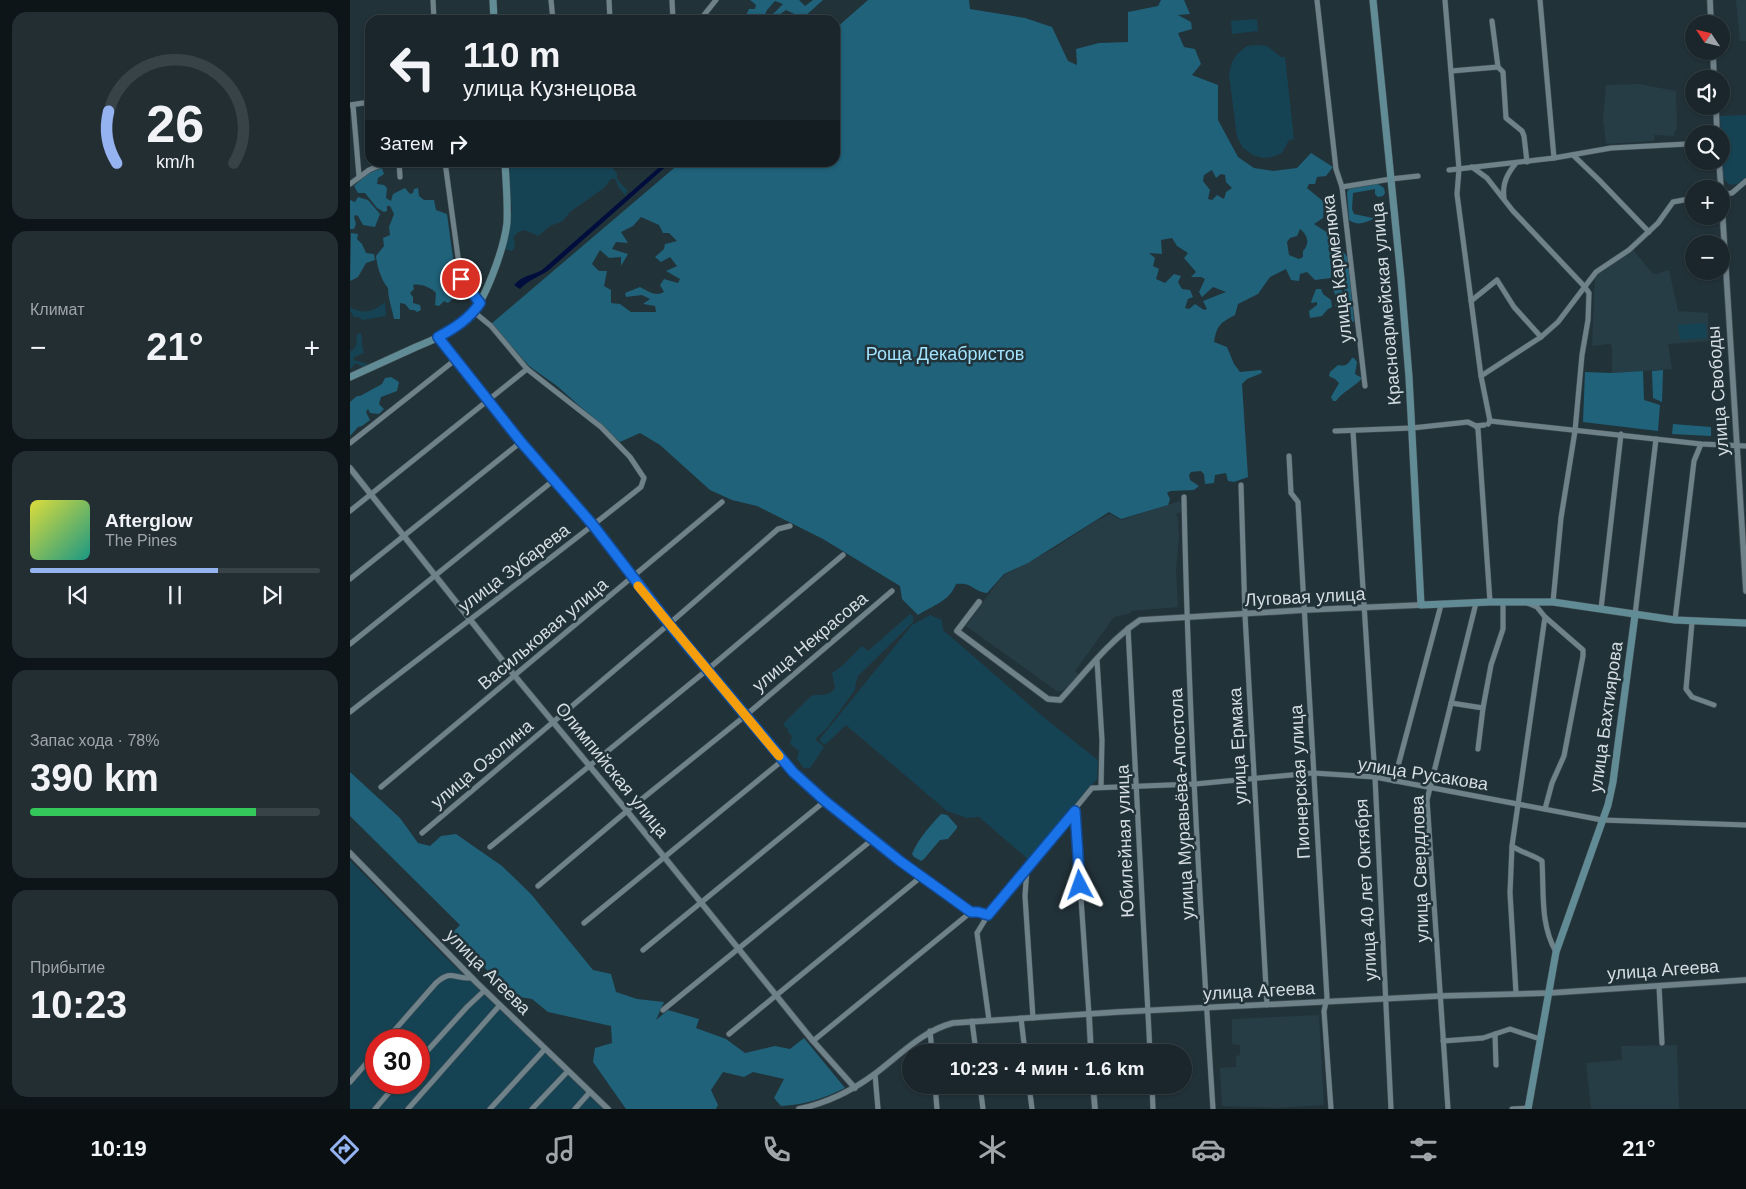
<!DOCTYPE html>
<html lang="ru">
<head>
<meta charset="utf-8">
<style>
  :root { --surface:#1a262b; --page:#232e33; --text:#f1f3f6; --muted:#9fa5a9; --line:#384347; --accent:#95b2f1 }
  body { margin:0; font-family:Helvetica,sans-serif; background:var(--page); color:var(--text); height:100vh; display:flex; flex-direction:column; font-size:19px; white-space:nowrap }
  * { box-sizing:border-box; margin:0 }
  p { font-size:16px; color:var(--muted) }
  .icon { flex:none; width:28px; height:28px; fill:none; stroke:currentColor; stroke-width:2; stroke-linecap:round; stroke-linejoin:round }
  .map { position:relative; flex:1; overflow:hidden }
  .panel { display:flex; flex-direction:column; gap:12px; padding:12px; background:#0e1518; width:350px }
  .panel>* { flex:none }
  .banner { position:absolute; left:15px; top:15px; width:475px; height:152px; border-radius:15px; box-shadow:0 1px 4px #0004,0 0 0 1px var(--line); background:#1a262b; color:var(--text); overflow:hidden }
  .needle { width:32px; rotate:305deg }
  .tools { position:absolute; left:1335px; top:15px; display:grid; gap:10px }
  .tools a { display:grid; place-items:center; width:45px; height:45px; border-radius:50%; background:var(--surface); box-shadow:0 1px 4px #0004,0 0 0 1px var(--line); font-size:25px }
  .speed { position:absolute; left:15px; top:1029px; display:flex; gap:10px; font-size:25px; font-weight:700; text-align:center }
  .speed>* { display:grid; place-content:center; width:65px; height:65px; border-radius:50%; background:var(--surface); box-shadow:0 1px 4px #0004,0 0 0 1px var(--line); line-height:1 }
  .speed .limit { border:8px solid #d22; background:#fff; color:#111 }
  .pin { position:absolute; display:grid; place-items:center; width:42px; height:42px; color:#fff; margin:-21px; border:2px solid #fff; border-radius:50%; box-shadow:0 1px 5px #0007 }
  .me { position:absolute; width:55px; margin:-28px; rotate:356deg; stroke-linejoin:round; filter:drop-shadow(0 0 4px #0008) }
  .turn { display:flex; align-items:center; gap:18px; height:105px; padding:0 15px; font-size:22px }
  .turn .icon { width:65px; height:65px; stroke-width:2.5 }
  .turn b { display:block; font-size:35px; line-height:42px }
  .then { display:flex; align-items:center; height:48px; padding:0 15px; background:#0003; gap:10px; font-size:19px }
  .big { font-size:38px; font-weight:800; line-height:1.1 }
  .panel .tile { flex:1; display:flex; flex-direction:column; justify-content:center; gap:8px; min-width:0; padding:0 18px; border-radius:15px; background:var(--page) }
  .panel .dial { align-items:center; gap:0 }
  .dial svg { height:130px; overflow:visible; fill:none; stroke:var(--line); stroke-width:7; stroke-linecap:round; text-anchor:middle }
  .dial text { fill:var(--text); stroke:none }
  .song { display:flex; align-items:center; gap:15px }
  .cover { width:60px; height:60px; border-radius:8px; background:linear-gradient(135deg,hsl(60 70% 55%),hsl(170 70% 35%)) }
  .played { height:5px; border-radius:2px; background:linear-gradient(90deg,var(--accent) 65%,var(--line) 65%) }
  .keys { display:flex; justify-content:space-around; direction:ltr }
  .heat { display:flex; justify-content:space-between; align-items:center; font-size:28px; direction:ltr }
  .charge { height:8px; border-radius:4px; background:linear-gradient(90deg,#34c759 78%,var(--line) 0) }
  .trip { position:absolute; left:552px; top:1044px; width:290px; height:50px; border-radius:25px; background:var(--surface); box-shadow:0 1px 4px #0004,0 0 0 1px var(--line); font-weight:800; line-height:50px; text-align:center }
  .menu { display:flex; height:80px; justify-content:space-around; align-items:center; background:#0a0f11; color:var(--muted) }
  .menu .icon { width:35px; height:35px }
  .menu .selected { color:var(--accent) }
  .menu b { font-size:22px; color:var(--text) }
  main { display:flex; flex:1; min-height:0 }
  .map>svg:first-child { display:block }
</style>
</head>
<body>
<main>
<section class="panel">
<div class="tile dial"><svg viewBox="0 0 100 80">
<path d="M14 69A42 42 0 1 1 86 69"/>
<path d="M14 69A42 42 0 0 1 9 37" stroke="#95b2f1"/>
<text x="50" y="56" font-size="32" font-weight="700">26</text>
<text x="50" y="72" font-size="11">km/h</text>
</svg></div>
<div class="tile"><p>Климат</p>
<div class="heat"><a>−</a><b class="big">21°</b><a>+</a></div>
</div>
<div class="tile">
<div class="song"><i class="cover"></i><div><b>Afterglow</b><p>The Pines</p></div></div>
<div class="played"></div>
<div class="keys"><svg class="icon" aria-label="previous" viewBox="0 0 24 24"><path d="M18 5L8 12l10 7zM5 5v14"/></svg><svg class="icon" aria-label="pause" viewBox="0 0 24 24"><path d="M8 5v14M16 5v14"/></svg><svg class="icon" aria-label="next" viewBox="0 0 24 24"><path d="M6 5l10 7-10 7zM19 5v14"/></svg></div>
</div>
<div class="tile"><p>Запас хода · 78%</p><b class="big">390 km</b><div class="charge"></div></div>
<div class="tile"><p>Прибытие</p><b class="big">10:23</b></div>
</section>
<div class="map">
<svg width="1396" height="1109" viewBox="0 0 1396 1109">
  <rect width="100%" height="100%" fill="#223239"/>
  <!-- built -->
  <g fill="#263d46">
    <polygon points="1386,0 1396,0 1396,41 1390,41"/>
    <polygon points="1289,84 1326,91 1327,130 1325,130 1324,136 1304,135 1304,141 1256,144 1253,119 1256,85"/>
    <polygon points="1283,250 1302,273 1306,274 1319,270 1328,311 1358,313 1359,341 1318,344 1322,369 1262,373 1262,346 1260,344 1242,346 1245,276"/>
    <polygon points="830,501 833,511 826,514 828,518 829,537 826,570 828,607 781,611 781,613 764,617 725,671 729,674 717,688 708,692 616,626 647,583 654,575 703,549 744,522 760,514 771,520"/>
    <polygon points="969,1015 974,1105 929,1108 872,1106 870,1068 886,1067 886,1056 890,1055 890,1045 882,1044 882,1019"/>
    <polygon points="1327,1045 1329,1109 1241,1109 1236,1063 1272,1060 1271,1046"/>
  </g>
  <!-- green -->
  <g fill="#164354" fill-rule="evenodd">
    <polygon points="907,19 908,31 882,34 881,21"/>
    <polygon points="907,45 917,46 931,57 935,57 944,139 939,140 932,153 922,157 913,158 903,155 893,148 887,137 879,74 882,62 887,54 897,46"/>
    <path d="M1396 115V179C1387 185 1378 189 1373 176L1370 116Z"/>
    <polygon points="162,163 259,163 267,174 267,179 278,191 275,195 269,188 265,179 261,179 254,188 220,212 213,221 200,226 188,236 175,230 168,232 163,238 165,243 164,249 161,251 155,249 162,210 158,174"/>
    <path d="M35 302 36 316 13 320 8 317H4L0 311V305L1 308C16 314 23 312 35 302Z"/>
    <polygon points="1356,323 1357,338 1330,340 1328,325"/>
    <path d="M11 333C13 341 11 344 14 353L4 357V360L18 364 13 367 6 363 0 369V351H2L6 346 7 334Z"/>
    <path d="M560 614 563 616V622L508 676 506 682 505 690 477 728 465 739 474 747 460 768H454L447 759 449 751 440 744 442 736 438 732V729L434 726V723L461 696C470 693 480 698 485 687L482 673 492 666 512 646 518 651Z"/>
    <polygon points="580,615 592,620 593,630 697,720 748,760 747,779 679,860 629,817 617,818 597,811 496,725 475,745 469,740 562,625"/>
    <path d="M0 860 91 953 253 1109H0ZM26 1040H69V1082H26Z"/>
  </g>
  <!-- forest -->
  <g fill="#1f627a" fill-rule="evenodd">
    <polygon points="400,0 449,0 455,6 463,0 473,0 453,18 436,10 425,18 422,15 433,4 425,1 417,10 413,19 407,17 397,20 395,17 399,9 405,9 406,5"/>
    <path d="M518 0H619L620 9 675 18 702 27 718 61 727 65 726 49 749 43 778 42V12L808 6 811 0H834L840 14 828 15 841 22 842 29 828 33 834 47 845 49 851 64 842 75 868 85V120L888 157 904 168 923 171 947 168 961 153 983 167 976 176 967 177 965 184H959L957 188 974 202 973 218 964 224 981 235 998 258 1004 322 999 321 996 317 995 302 988 308 985 306 988 300 982 288 985 284 994 293C995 277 992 275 981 264V278L965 280 957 272 950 274 949 281 941 280 936 269 920 277 908 294 888 304 885 315C870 323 867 325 864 342L877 347 884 364 890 372 911 370 912 373 897 379 892 384 898 477 884 482 878 481 876 473 865 475 864 483 855 484 854 474 851 471 841 472 839 475 840 480 849 486 844 490 820 491 817 493 820 499 818 505 771 519 759 512 678 563 654 574 637 593C622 591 623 582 606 584 599 602 583 605 568 615L552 599 550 586 473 539 407 506 382 500 360 490 310 445 290 433 270 442 207 386 179 366 141 324 330 163 485 162V29ZM862 170 866 178 871 174 875 175 876 182 882 188 876 192 874 199 867 195 862 200 858 199 860 190 853 181 854 175ZM291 217 309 225 313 233H319L327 241 315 244 314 249 305 257 311 262 320 257 327 266 316 271 330 279 328 283 314 279 310 285 314 292C305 297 298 291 290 287L275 293 276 297 292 295 300 299 293 304 305 306 306 312H281L270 304 261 303V290L254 286 257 271H249L242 264 250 250 259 258 271 257V266L278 254 262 249 266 242 278 243 271 232 283 226ZM950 229C958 235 960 244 953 251V257L949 259 939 255 937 242 940 238 947 236ZM822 238 827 246 838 253 834 258 846 272 841 277H851L855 279 849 292 852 297 863 287 876 292 853 301 857 309 854 310 845 304 839 309 835 308 838 299 843 297 840 290 832 289 828 282 831 276 824 274 815 283 806 279 809 269 803 266 805 258 799 253 812 254 811 240Z"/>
    <path d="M32 168 34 174 28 178 27 184 34 185 37 188 36 198 41 201 43 194 55 188 60 194 63 193 64 189 68 188 69 196 74 200H84L86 210 97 214 104 265 108 278 125 299 123 302 111 292 98 303 94 301 89 306 85 305 86 293C82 288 70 283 63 285L64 289 60 293 63 297V303L70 305 71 310 67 312 64 310H60L55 304 50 303V319H44C42 308 38 299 38 288 31 280 27 266 26 256L34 246 33 238 40 235 39 227 44 214 40 206H37V211L34 212 27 208 15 193H8L4 186 17 174Z"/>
    <path d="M1020 184H1028L1034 188 1035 193 1033 196 1028 197 1025 194V189L1003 193 1002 209 1004 214 1023 218V219C1015 223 1007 226 999 220L997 192 999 189Z"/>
    <polygon points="8,197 18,200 30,214 25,227 13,225 8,216 5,215 4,217 6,224 4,229 0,229 0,200 5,202"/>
    <polygon points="1,233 8,234 7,239 12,244 16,253 24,254 25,260 16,263 8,277 0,281"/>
    <polygon points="966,289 971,289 973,294 981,300 982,307 978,309 972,316 960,318 959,311 967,305 967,302 962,303 961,302"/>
    <path d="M1002 358H1004L1007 362 1005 374 1012 378C1005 387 993 391 986 401H983L981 397 989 383 985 379 979 376 980 372 988 365C996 367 998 364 1002 358Z"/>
    <polygon points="1313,370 1312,402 1303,398 1302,371"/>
    <polygon points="1293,371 1294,400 1310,405 1308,431 1233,422 1235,372 1262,373"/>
    <polygon points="41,377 49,382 47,391 31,397 29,404 34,409 29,414 20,413 18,409 16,412 20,420 12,426 8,427 0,436 0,402 7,396 10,396 32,384 35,378"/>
    <polygon points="1323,424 1361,427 1361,436 1322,434"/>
    <path d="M0 772 50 818 68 843 80 846 91 836 106 834 152 866 181 894 243 970 261 974 266 992 287 999 314 1002 306 1020 318 1010 349 1019 346 1028 376 1039 395 1053 425 1046 440 1049 454 1038 495 1088C475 1098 454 1105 431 1106L424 1098 434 1079 403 1072 394 1077 373 1072 361 1090 368 1105 366 1109H276L243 1062 245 1048 262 1043 261 1026 198 1012 182 999 163 996 101 934 110 925 0 816Z"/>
    <path d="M591 814 597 815 607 826V828L598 839 590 840 574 859 571 861 564 857 562 854C568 839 580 826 591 814Z"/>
  </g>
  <!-- water -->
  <path fill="#000d3d" d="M314 163H320L199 270C189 277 178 280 170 289L164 285C173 275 181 276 192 270Z"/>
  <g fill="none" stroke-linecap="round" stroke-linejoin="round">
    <!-- minor casing -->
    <g stroke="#3f4d52" stroke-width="6">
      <g id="minor">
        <polyline points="83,0 84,20"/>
        <polyline points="201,0 203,20"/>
        <polyline points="259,0 260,20"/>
        <polyline points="322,0 323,20"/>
        <polyline points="967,0 986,169 992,187 1015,386"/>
        <polyline points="1095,0 1109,169 1107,194 1131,376 1140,421"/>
        <polyline points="1190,0 1204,158"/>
        <polyline points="350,20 366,0"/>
        <polyline points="1142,21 1148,67"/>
        <polyline points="1101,71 1148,67 1153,72 1156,118 1172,131 1174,136 1177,162"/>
        <polyline points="0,105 20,102"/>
        <polyline points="3,105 9,176"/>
        <polyline points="1223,155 1250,181 1299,232"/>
        <polyline points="49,162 50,177"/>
        <polyline points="95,162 111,279 130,303"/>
        <polyline points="1122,167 1137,178 1163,211 1234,286 1239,293 1238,320 1232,355 1225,431 1211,518 1203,602"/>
        <polyline points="1099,170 1204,158 1261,148 1337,144 1344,147"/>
        <polyline points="0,184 19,170 38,162"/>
        <polyline points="992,187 1041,179 1068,176"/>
        <polyline points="1371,195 1382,193 1396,181"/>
        <path d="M1154 198C1152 184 1157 174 1166 163"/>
        <polyline points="1121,301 1147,280 1164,307 1191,337"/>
        <polyline points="88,337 171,442 243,525 319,624 443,772 475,801 550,861 621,912 628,912 638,915"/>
        <polyline points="1131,376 1191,337 1208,322 1246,272 1279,250 1308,223 1323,202 1344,198"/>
        <polyline points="1138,424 1140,421 1351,444 1396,446"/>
        <polyline points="1126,426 1128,429 1140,602"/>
        <polyline points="985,431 1062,428 1118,422 1126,426 1134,425"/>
        <polyline points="1003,431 1025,777 1041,1109"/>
        <polyline points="0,443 105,360"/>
        <polyline points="939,456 941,493 948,502 977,998 974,1011 981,1109"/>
        <polyline points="891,485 895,615 917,1005"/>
        <path d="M834 497C838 701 850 905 863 1109"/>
        <polyline points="0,511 177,369"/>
        <polyline points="0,579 171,442"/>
        <path d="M1175 602 1187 607 1195 617 1162 846C1172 853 1184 855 1192 861 1194 893 1190 924 1206 952"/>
        <polyline points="1251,609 1271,434"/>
        <polyline points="1285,615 1306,439"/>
        <polyline points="1195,617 1233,650 1233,656 1214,756 1202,783 1195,809"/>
        <polyline points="1325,620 1344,461 1351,444"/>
        <polyline points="1342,622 1336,689 1342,697 1364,705"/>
        <polyline points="778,628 800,1052"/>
        <polyline points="0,644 204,480"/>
        <polyline points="747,660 752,740 751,787"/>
        <polyline points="1101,703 1133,708"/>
        <path d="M0 712C96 637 195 564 291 487L294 478 280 457 251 427 177 369 141 326 124 312"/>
        <polyline points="1128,749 1133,708 1141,665 1153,629 1153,603"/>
        <polyline points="1044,781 1091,605"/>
        <polyline points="31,787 372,502"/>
        <polyline points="725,811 739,1015"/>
        <polyline points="72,833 319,624 428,529 440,526"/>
        <polyline points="1162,846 1160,893 1166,993"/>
        <polyline points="140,847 357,670 493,555"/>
        <polyline points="677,868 675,896 683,1018"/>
        <polyline points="188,886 277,811 395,716 542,591"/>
        <polyline points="234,923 433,760"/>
        <polyline points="293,950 475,801"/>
        <polyline points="1309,986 1312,1043"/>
        <polyline points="313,1010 523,839"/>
        <polyline points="671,1018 675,1052"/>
        <polyline points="639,1020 627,933 638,915 742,788 845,784 963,773 1025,777 1252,820 1396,825"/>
        <polyline points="622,1021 626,1052"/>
        <polyline points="580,1031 582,1052"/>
        <polyline points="379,1034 572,876"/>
        <polyline points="1145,1034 1146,1065"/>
        <path d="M36 1040 86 983C102 969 103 979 122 978"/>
        <polyline points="463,1041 621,912"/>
        <polyline points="1093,1041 1133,1038 1160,1029 1190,1039"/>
        <polyline points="69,1060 117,1007 134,991"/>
        <polyline points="525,1074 528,1109"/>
        <polyline points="0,1082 26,1052"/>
        <polyline points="585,1085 587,1109"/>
        <polyline points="630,1085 633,1109"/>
        <polyline points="679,1085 682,1109"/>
        <polyline points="802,1085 803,1109"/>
        <polyline points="25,1109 48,1082"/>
        <polyline points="58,1109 150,1005"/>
        <polyline points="140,1109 195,1049"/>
        <polyline points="182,1109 218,1071"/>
        <polyline points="225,1109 240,1092"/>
        <polyline points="1098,1109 1077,800 1126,603"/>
        <polyline points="1162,1109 1179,1108"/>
      </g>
    </g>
    <!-- tertiary casing -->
    <g stroke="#3f4d52" stroke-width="7">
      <g id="tertiary">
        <polyline points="1360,0 1361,24"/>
        <polyline points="1363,51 1364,79"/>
        <polyline points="1366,106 1367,134"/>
        <polyline points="1369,161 1371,189"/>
        <polyline points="1371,190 1396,591"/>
        <polyline points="0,468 164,675 277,811 463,1041 505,1088"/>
        <path d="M629 602 607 631 698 699 710 700C735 673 759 641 790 620L955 610 1071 605"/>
        <polyline points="0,853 127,983 258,1109"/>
        <polyline points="739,1015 741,1052"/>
        <polyline points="743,1085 745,1109"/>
        <path d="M449 1109C477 1103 502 1091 526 1073 550 1055 572 1031 603 1023L768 1012 1090 996 1199 993 1396 980"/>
      </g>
    </g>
    <!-- secondary casing -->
    <g stroke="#3f4d52" stroke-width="8">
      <g id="secondary">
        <polyline points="143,0 144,20"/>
        <polyline points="1023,0 1051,279 1059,377 1071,605 1140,602 1203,602 1325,620 1396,623"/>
        <path d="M0 377C22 367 44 357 66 347 83 340 102 332 116 320 135 304 154 248 157 223 158 203 156 183 155 162"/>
        <polyline points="1178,1109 1206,952 1258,805 1263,782 1285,615"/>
      </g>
    </g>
    <!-- minor -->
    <use href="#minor" stroke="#6f8189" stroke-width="5"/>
    <!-- tertiary -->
    <use href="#tertiary" stroke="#6f8189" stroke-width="5.5"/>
    <!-- secondary -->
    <use href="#secondary" stroke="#618c96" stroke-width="7"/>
  </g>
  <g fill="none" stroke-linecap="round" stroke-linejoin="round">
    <!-- route casing -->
    <g stroke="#114b97" stroke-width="12">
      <path id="route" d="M111 279 130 303C119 319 105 328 88 337L171 442 243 525 319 624 443 772 475 801 550 861 621 912H628L638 915 725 811 730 885"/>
    </g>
    <!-- route -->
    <use href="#route" stroke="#1a73e8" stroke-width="9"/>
    <!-- slow -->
    <polyline stroke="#f59e0b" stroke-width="9" points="288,586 429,756"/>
  </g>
  <g text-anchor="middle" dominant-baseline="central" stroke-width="5" stroke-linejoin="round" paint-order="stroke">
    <!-- street labels -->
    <g font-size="18" fill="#d4dde2" stroke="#223239">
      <text transform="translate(987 269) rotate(-97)">улица Кармелюка</text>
      <text transform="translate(1036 304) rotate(-95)">Красноармейская улица</text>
      <text transform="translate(1368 391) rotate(-94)">улица Свободы</text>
      <text transform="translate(164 568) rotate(-37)">улица Зубарева</text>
      <text transform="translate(955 597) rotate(-3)">Луговая улица</text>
      <text transform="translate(193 634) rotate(-40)">Васильковая улица</text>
      <text transform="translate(460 642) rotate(-40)">улица Некрасова</text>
      <text transform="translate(1256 717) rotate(-82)">улица Бахтиярова</text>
      <text transform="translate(888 746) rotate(-93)">улица Ермака</text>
      <text transform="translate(132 764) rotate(-40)">улица Озолина</text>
      <text transform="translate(262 770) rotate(51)">Олимпийская улица</text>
      <text transform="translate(1073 774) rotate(9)">улица Русакова</text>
      <text transform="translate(950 782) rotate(-93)">Пионерская улица</text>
      <text transform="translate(832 804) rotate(-93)">улица Муравьёва-Апостола</text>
      <text transform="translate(775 841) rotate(-92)">Юбилейная улица</text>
      <text transform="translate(1070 869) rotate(-92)">улица Свердлова</text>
      <text transform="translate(1016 890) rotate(-93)">улица 40 лет Октября</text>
      <text transform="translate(1313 970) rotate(-4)">улица Агеева</text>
      <text transform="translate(138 972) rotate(45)">улица Агеева</text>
      <text transform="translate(909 991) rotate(-3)">улица Агеева</text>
    </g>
    <!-- park labels -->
    <g font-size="18" fill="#a2e2fd" stroke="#223239">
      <text x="595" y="354">Роща Декабристов</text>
    </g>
  </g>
</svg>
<div class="tools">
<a><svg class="needle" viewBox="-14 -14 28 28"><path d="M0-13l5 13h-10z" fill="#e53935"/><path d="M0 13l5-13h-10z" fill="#9fa5a9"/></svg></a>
<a><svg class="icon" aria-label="sound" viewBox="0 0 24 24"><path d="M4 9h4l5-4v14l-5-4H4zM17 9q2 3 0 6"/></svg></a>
<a><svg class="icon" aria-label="search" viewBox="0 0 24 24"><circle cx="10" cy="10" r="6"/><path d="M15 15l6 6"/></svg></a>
<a>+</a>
<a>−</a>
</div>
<div class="speed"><div class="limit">30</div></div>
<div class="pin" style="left:111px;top:279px;background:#d93025"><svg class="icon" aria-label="arrive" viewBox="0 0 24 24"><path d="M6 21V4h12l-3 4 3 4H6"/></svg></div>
<svg class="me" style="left:730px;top:885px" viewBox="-20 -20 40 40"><path d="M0-17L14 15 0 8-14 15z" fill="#1a73e8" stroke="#fff" stroke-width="4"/></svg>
<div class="trip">10:23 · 4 мин · 1.6 km</div>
<div class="banner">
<div class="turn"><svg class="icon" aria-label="left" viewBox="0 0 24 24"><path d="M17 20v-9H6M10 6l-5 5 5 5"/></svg><div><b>110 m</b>улица Кузнецова</div></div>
<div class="then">Затем<svg class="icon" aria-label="right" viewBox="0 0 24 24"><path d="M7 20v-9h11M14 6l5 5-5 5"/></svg></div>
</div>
</div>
</main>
<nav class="menu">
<b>10:19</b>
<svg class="icon selected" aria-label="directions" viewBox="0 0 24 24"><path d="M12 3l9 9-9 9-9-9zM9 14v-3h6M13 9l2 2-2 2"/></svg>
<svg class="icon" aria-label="music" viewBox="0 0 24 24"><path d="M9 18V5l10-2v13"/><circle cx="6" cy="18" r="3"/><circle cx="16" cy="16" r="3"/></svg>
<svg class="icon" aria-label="phone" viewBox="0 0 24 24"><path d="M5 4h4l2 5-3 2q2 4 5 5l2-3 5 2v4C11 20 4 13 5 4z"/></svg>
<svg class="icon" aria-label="climate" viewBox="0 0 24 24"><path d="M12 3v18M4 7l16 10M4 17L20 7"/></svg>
<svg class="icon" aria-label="car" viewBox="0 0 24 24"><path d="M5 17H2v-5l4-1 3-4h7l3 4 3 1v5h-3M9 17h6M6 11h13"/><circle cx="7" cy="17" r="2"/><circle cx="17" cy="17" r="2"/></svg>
<svg class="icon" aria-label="filters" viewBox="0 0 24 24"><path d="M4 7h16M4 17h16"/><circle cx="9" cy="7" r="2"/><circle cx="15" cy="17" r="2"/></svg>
<b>21°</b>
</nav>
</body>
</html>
